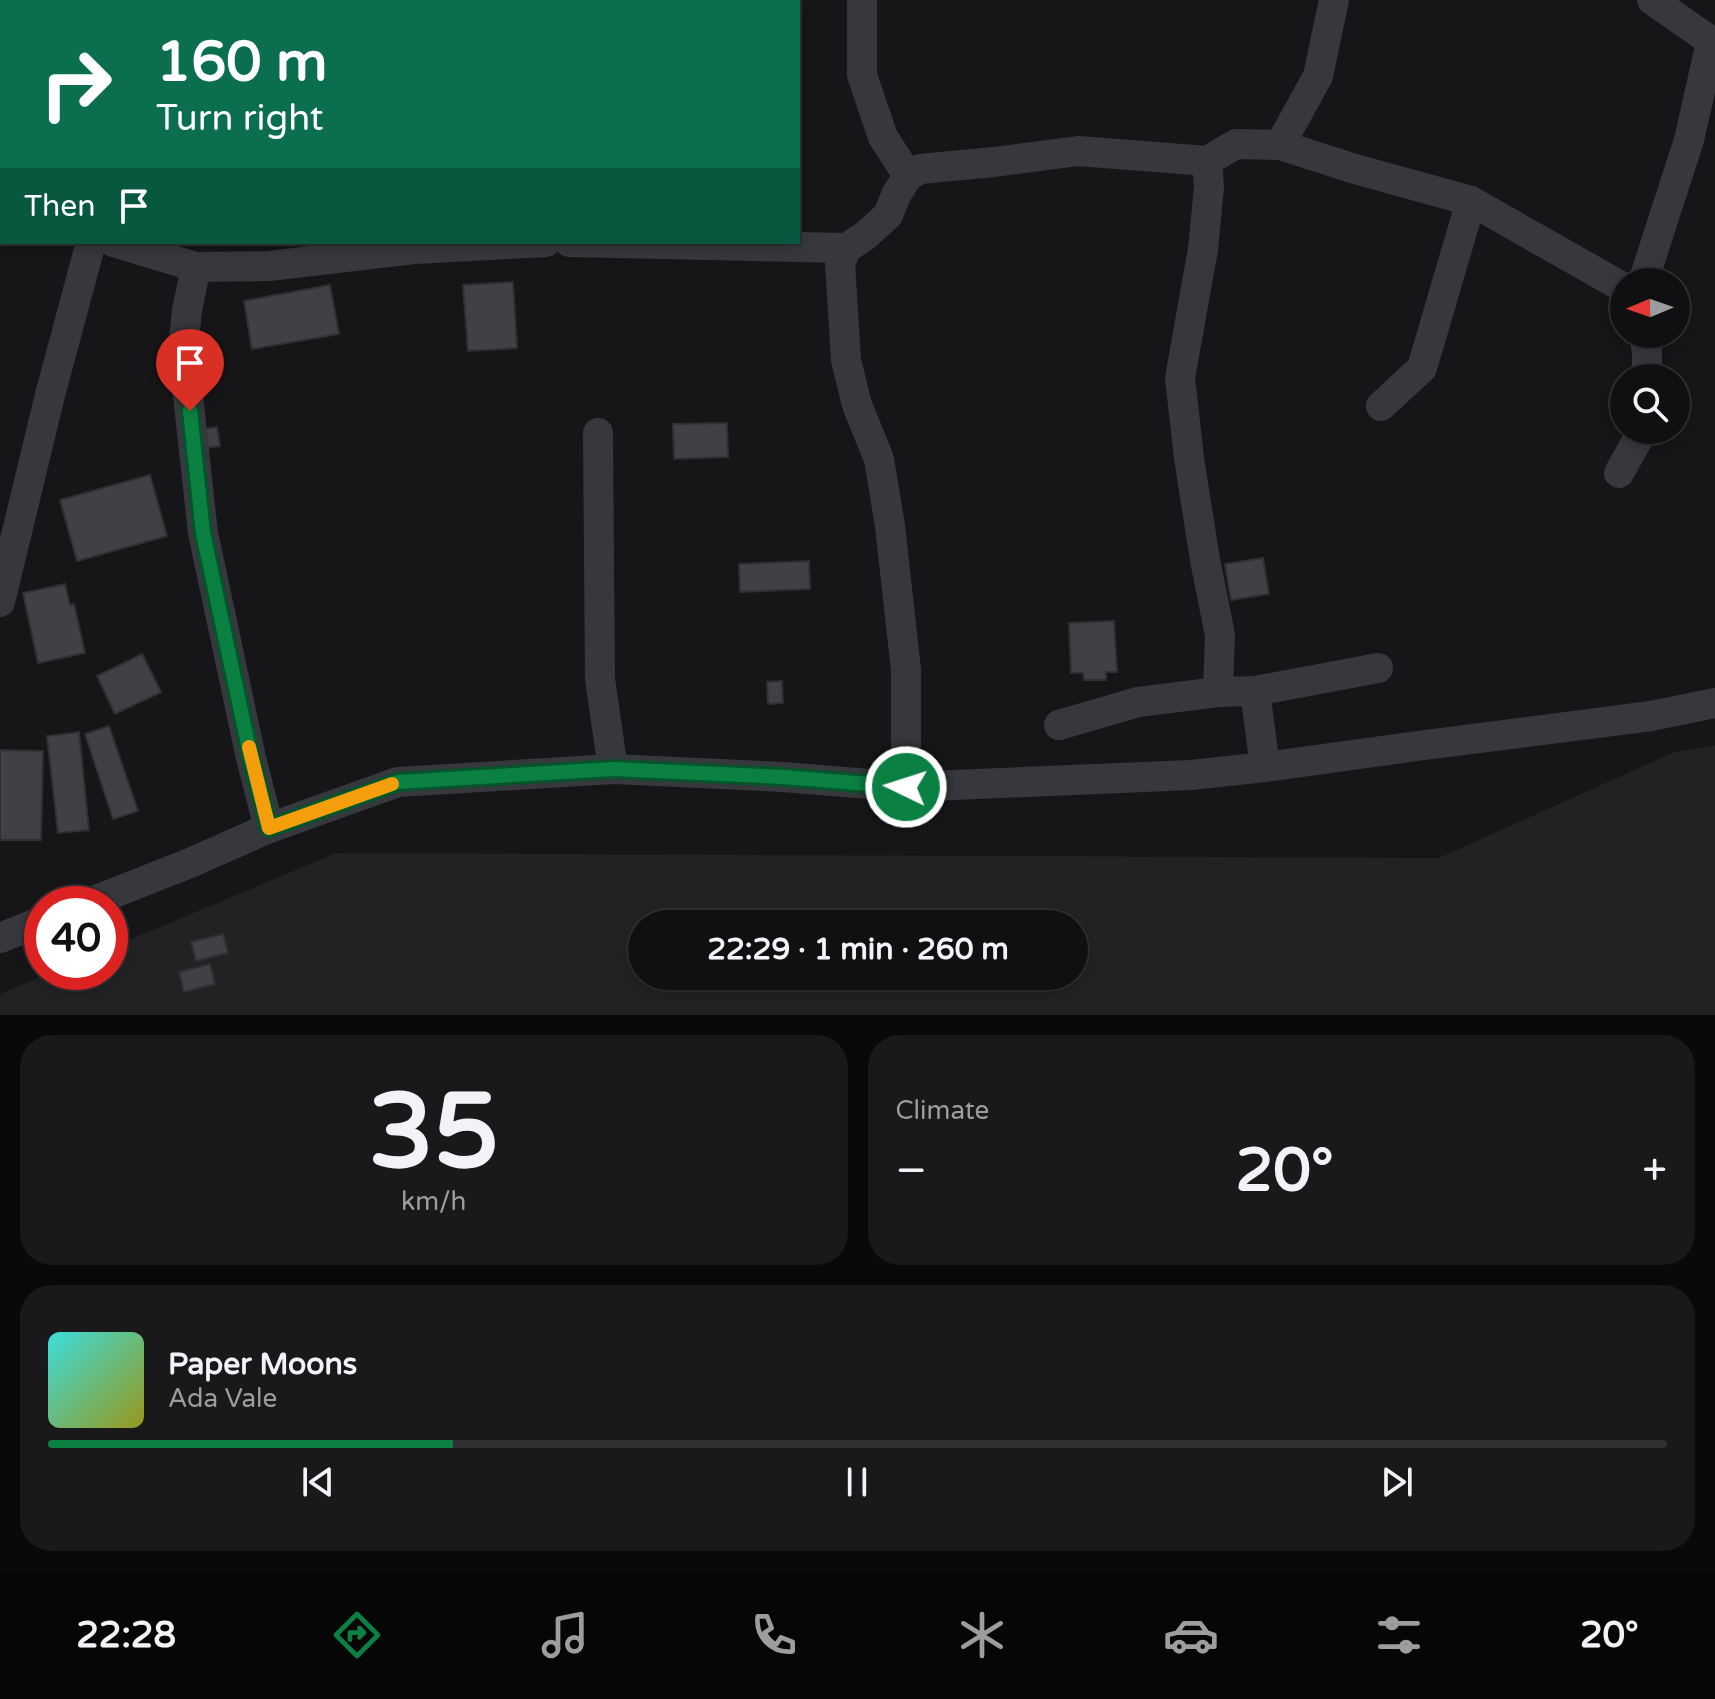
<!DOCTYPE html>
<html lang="en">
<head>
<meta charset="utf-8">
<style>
  :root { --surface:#101012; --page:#19191b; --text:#f1f3f6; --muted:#9c9d9f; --line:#303032; --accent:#0b8043 }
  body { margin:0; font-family:"Varela Round",sans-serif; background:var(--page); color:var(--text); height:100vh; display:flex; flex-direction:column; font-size:30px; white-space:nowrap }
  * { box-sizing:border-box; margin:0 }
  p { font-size:26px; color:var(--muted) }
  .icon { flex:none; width:44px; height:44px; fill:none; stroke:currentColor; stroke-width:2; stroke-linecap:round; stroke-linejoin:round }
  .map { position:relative; height:1015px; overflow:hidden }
  .sheet { display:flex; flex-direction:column; gap:20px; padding:20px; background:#09090a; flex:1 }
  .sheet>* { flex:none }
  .guide { position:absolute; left:0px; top:0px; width:800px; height:244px; box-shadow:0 4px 12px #0003,0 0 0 2px var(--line); background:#0b6e4f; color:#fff; overflow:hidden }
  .needle { width:52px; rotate:268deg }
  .buttons { position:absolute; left:1610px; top:268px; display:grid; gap:16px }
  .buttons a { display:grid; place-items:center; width:80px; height:80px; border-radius:50%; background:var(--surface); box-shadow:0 4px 12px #0003,0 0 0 2px var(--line); font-size:40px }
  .speed { position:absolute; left:24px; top:886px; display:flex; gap:16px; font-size:40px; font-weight:700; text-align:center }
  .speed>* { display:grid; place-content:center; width:104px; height:104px; border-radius:50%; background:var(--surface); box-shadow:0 4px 12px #0003,0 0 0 2px var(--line); line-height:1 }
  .speed .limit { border:12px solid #d22; background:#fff; color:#111 }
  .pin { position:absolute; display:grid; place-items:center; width:68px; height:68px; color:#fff; margin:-82px -34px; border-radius:50% 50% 50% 0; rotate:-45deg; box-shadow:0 0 8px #0007 }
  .pin .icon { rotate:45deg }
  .me { position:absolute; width:88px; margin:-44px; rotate:274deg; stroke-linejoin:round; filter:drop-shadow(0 0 6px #0008) }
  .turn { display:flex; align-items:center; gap:28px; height:168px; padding:0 24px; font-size:36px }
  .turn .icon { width:104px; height:104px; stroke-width:2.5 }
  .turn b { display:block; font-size:56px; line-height:68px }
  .then { display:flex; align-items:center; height:76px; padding:0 24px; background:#0003; gap:16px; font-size:30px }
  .big { font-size:60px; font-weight:700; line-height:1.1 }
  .sheet .card { flex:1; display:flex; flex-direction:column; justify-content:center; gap:12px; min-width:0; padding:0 28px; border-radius:32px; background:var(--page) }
  .sheet .dial { align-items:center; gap:0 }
  .dial b { font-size:104px; line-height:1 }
  .song { display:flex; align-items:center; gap:24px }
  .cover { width:96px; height:96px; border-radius:12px; background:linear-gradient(135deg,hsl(180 70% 55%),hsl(60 70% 35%)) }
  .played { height:8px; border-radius:4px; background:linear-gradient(90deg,var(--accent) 25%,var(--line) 25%) }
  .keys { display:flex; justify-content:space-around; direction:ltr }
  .heat { display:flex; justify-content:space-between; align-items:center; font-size:44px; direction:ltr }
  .sheet .tiles { flex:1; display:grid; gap:20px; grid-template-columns:1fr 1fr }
  .card:last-child { grid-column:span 2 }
  .trip { position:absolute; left:628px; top:910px; width:460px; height:80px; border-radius:40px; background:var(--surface); box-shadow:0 4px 12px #0003,0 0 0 2px var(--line); font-weight:700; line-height:80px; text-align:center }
  .menu { display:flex; height:128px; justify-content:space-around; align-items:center; background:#060607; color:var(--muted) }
  .menu .icon { width:56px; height:56px }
  .menu .active { color:var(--accent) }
  .menu b { font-size:36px; color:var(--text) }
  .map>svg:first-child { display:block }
</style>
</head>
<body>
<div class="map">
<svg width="1715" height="1015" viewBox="0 0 1715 1015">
  <rect width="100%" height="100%" fill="#161618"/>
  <!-- built -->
  <path fill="#222225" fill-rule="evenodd" d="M1715 745V1015H0V994L52 972H110V948L336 853 1439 858 1672 753ZM642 924H1074V976H642Z"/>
  <!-- building -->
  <g fill="#404145" stroke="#303034" stroke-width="2">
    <polygon points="29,0 85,0 84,2 34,2"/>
    <rect x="219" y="0" width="77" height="2"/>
    <polygon points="0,114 2,115 2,171 0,170"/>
    <polygon points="513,282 517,348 468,351 463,285"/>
    <polygon points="330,285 339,334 252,349 244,301"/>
    <polygon points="727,423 728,457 674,459 673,424"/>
    <polygon points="217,427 220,446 206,448 204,429"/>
    <polygon points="150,475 167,536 77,561 60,500"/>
    <polygon points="1263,558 1269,594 1231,600 1225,564"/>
    <polygon points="809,561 810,589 740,592 739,564"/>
    <polygon points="65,584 70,605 74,604 85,653 38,663 23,593"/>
    <polygon points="1114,621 1117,672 1106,672 1106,680 1084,680 1083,673 1071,673 1069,623"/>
    <polygon points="142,654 161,692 115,714 97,676"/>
    <polygon points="782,681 783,703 768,704 767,682"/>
    <polygon points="109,726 138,811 113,819 85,734"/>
    <polygon points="79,732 89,830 58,833 47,736"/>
    <polygon points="0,750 43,751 41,840 0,840"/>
    <polygon points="223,934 228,953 196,961 191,942"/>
    <polygon points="210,964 215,984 184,992 179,972"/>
  </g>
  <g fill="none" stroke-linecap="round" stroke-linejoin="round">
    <!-- minor -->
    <g stroke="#37383d" stroke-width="30">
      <polyline points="544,0 544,2"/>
      <polyline points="862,0 862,75 883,137 908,176"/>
      <polyline points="1652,0 1715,44"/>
      <polyline points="161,2 162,0"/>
      <polyline points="1280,145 1318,76 1334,0"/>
      <polyline points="113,242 196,267 269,266 414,249 546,242"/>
      <polyline points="569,242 847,248"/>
      <polyline points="196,267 187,310 183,350 203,533 251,758 269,828"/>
      <polyline points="1643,282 1689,140 1711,42"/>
      <polyline points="1644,334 1647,352 1647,378"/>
      <polyline points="1381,406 1422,368 1471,201"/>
      <polyline points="598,433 600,679 613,769"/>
      <polyline points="1619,473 1643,430"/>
      <polyline points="0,602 50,395 91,242"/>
      <polyline points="1255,691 1265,767"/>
      <polyline points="1218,692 1220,635 1205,560 1189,458 1180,378 1203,249 1209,187 1207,161 1236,144 1280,145 1355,169 1471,201 1624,288"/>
      <polyline points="1059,725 1138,702 1218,692 1255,691 1378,668"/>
      <polyline points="906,787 906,670 890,526 879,459 857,405 846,360 840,263 847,248 866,235 888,215 897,193 908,176 920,169 994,162 1078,151 1207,161"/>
      <polyline points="86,904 190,863 269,828 398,782 613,769 783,777 906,787 1191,775 1265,767 1417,746 1651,716 1715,703"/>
      <polyline points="0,938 42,921"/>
    </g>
  </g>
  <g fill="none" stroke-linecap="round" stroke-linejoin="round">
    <!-- route casing -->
    <g stroke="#07532c" stroke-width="20">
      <polyline id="route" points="190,411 203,533 251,758 269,828 398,782 613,769 783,777 906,787"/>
    </g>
    <!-- route -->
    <use href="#route" stroke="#0b8043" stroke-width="14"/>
    <!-- slow -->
    <polyline stroke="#f59e0b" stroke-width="14" points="249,747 269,828 392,784"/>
  </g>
</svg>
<div class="buttons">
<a><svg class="needle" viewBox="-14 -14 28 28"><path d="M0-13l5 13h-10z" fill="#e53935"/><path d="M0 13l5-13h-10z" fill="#9c9d9f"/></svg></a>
<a><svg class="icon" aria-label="search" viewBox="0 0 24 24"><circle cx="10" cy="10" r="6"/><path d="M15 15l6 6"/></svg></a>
</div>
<div class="speed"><div class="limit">40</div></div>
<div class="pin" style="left:190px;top:411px;background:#d93025"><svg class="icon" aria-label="arrive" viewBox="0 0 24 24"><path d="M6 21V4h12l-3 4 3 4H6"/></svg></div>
<svg class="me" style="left:906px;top:787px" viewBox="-20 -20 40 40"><circle r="17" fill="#0b8043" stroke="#fff" stroke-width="3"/><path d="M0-11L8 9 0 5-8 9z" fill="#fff"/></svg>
<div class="trip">22:29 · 1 min · 260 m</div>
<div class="guide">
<div class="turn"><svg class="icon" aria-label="right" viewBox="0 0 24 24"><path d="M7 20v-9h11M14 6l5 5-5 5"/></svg><div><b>160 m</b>Turn right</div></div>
<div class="then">Then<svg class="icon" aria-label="arrive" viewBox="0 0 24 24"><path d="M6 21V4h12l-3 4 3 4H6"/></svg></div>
</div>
</div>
<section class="sheet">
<div class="tiles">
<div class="card dial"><b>35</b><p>km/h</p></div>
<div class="card"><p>Climate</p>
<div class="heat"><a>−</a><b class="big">20°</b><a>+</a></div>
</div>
<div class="card">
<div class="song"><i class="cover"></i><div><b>Paper Moons</b><p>Ada Vale</p></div></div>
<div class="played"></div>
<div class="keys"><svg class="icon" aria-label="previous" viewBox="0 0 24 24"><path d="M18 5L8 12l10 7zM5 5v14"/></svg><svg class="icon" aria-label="pause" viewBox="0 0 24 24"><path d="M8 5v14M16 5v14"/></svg><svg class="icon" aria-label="next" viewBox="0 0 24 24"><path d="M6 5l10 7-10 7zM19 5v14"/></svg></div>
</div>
</div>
</section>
<nav class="menu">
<b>22:28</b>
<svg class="icon active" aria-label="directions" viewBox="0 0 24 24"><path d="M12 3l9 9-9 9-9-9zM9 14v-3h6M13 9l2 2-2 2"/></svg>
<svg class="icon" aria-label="music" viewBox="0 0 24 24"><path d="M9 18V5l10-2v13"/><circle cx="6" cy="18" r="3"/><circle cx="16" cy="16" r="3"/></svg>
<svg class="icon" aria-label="phone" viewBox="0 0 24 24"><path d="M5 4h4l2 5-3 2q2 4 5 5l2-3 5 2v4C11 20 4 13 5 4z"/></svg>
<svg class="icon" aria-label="climate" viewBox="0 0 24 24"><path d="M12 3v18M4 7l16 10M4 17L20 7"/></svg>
<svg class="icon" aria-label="car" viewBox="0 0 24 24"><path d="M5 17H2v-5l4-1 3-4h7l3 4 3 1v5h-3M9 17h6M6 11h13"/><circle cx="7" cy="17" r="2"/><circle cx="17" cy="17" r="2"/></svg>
<svg class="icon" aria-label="filters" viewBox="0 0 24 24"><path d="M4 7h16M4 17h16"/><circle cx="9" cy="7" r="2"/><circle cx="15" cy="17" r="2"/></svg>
<b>20°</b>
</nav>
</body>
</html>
